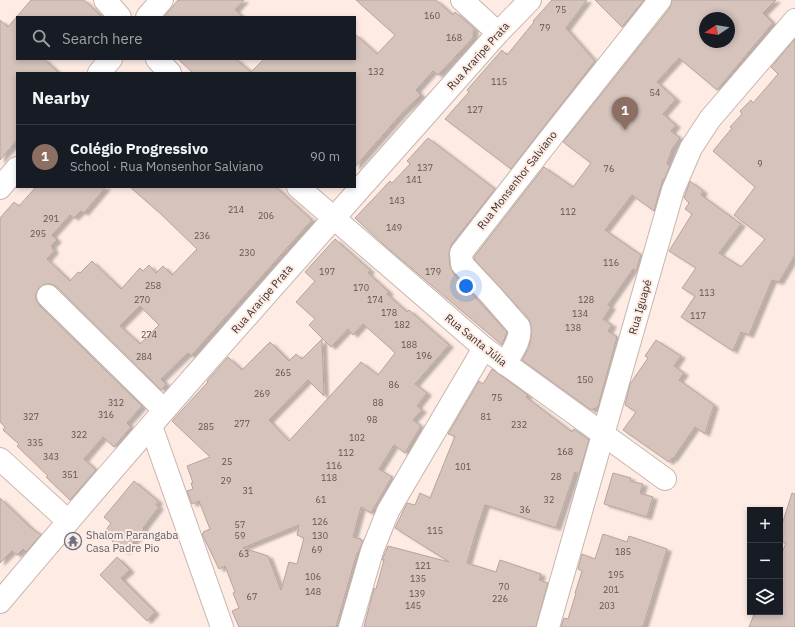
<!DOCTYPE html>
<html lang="en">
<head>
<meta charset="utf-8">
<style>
	:root { --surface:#171b24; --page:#242831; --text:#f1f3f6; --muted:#9ea1a6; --line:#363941; --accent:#db2777 }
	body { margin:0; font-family:"IBM Plex Sans",sans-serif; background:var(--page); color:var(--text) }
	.controls { position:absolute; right:12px; bottom:12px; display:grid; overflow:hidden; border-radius:0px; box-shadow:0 2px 6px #0003 }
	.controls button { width:36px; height:36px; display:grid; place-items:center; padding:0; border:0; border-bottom:1px solid var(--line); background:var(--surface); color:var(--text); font:20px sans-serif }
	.compass { position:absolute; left:699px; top:12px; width:36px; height:36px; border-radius:50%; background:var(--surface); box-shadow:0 2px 6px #0003; rotate:258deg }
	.you { position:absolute; left:466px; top:286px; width:14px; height:14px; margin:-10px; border:3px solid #fff; border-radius:50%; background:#1a73e8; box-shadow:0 0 0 6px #1a73e833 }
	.badge { display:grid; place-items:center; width:26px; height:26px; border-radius:50%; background:var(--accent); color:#fff; font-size:13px; font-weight:700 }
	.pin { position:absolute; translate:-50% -33px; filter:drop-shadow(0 1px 2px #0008) }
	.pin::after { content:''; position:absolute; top:21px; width:14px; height:12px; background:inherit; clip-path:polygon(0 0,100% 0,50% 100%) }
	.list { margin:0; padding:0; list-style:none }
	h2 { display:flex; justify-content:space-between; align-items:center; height:52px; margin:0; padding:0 16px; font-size:17px }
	h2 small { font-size:13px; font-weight:400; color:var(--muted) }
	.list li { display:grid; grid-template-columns:26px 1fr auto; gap:12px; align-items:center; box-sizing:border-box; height:64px; padding:0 16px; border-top:1px solid var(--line) }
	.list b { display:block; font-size:15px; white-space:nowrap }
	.list p { margin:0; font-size:13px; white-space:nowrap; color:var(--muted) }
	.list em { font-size:13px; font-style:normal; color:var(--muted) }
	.icon { flex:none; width:22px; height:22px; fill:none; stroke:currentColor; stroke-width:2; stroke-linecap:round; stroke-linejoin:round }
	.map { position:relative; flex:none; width:795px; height:627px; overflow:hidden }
	.search { position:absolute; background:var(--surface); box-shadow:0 2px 6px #0003; left:16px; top:16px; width:340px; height:44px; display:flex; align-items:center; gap:10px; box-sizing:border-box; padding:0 14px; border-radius:0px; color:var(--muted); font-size:15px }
	.panel { position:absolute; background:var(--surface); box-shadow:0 2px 6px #0003; left:16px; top:72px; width:340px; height:116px; border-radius:0px }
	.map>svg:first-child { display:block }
</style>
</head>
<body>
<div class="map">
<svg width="795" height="627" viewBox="0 0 795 627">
	<defs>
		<filter id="shadow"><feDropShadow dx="4.5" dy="2.5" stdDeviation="1" flood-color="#0004"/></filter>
	</defs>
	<rect width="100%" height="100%" fill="#feece4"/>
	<g fill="#d5c3bc" stroke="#b6a49d" fill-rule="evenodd" filter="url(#shadow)">
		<polygon points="31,0 84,0 102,17 17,17 17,59 44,59 59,73 17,73 17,140 0,160 0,20 8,27"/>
		<polygon points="178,0 244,0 235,10 243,17 164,17"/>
		<polygon points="356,0 436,0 453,15 455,12 474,28 473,38 438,75 433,71 416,90 421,95 403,112 355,167 355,73 193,73 178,59 236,59 251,72 264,59 355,59 355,34 377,54 395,35"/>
		<polygon points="552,0 587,0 566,28 595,61 511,169 445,119 469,92 467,90 502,50 507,55 534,22 533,21"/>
		<polygon points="595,0 644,0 622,27"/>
		<path d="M672,0H776L763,13L773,23L717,90L679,58L657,82L676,99L663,114L676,125L671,131L680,138L672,149L667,164L670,166L664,180L663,179L654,211L632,195L605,230L641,255L636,271L633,269L608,305L611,307L603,319L612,325L608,331L617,337L598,407L591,410L522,360L529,347L531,338V326L529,319L474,259V257L544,167L573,187L591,163L563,142L670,8ZM705,18H729V42H705Z"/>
		<polygon points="795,39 795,255 779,282 772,280 749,335 741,332 733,351 681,317 695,296 682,288 696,268 669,251 692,214 685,209 689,203 684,198 690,181 703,191 701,195 741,224 719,253 741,267 765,239 734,215 755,187 713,151 732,128 730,127 742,114 740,111 751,100 753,103 778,74 771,67"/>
		<polygon points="428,138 495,189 451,245 449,254 450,265 453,273 507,332 502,345 384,245 355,218 390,181 392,183 410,164 407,161"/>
		<path d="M36,187H106L84,213L81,211L74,218L70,215L52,235L57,240L51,246L53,247L52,248L54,251L47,259L70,281L78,272L80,273L92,261L121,289L140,268L143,271L149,265L156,273L163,266L172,275L197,249L162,215L130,187H276L312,220L191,356L188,353L161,379L166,384L161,390L57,287L51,284H45L39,288L36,293V299L39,305L142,406L127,423L131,427L114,447L103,437L84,459L96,470L70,500L46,477L48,476L17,446L19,444L3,430L5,427L0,422V218L14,202L19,206ZM140,306L159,325L140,344L120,326Z"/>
		<path d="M335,239L370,270L368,273L389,292L387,294L407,312L409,310L449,345L415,384L427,393L417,406L422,410L413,420L421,426L405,453L394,445L379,469L392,477L371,513L361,507L353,537L361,539V541H363L358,553H357L336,627H239L232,611L239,608L233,593L235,592L225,566L219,569L202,534L204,533L203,532L210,529L199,501L192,504L187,491L193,489L191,483H193L187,466L210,457L172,421L208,382L207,381L228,357L242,370L270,342L289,361L296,354L302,359L322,339L324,396L308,380L269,420L289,441L361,362L378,375L395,353L389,347L363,324L353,335L348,329L331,347L309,325L315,319L296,302L315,281L305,272ZM299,525L297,535L304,538L297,564L289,562L281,590L268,556L243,548Z"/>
		<polygon points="656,340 681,356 674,366 684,373 679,380 714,405 705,434 695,427 673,459 672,458 669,462 623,430 636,412 625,405 630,384 648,358 645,356"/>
		<polygon points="492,369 528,395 526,397 572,432 574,429 589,440 579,474 575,472 556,528 485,505 476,532 467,563 496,572 500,560 541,574 539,580 548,583 536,627 364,627 374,588 376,589 384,560 382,560 388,546 449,562 395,528 407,503 415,505 420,493 430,498 455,436 448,434 479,381 483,384"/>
		<polygon points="613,473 631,478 630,481 643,484 640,493 653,497 647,517 604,504"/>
		<polygon points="134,481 157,500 158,502 156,505 159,507 143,528 144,529 125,552 112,541 115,538 106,530 111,523 104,517"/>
		<polygon points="792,493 795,494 795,627 749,627 755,612 780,612 780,557 786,543 780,541 780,531"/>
		<polygon points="0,498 30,527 41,535 26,552 23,549 17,555 12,551 0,563"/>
		<polygon points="603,534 627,542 629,536 667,549 643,627 561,627 564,618 568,619 576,593 575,593 582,571 578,569 582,554 595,559"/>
		<polygon points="117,557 130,570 121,578 155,612 147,621 100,575"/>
	</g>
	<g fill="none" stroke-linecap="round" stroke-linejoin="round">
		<g stroke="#c7b6af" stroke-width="24">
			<g id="minor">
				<polyline points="105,0 120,17"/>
				<polyline points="462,0 498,33"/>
				<polyline points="147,17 162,0"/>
				<polyline points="157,59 170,73"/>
				<polyline points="99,73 111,59"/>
				<polyline points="298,187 484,348 665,479"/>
				<polyline points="0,188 17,168"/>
				<polyline points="48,296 164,410"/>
				<path d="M505,364C511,353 522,340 519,327L491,295L462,264L461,253L549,140L660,0"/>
				<polyline points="151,426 222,627"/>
				<polyline points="0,459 68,521"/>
				<path d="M0,602C162,409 331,222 498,33L530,0"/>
				<polyline points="350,627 372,551 388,511 484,348"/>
				<polyline points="548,627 673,190 691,148 710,119 795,20"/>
			</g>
		</g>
		<use href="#minor" stroke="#fff" stroke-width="22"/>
	</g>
	<defs>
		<g id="temple-ring" transform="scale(0.9)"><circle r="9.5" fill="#feece4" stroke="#6b7280" stroke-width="1.5"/><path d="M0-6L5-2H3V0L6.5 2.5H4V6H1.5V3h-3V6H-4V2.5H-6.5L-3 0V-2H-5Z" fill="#6b7280"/></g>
	</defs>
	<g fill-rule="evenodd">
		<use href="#temple-ring" x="73" y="541"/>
	</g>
	<g text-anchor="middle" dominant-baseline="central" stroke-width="4" stroke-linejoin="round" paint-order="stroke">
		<g font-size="9" fill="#605652">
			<text x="561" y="9">75</text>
			<text x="432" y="15">160</text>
			<text x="545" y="27">79</text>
			<text x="454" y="37">168</text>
			<text x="376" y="71">132</text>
			<text x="499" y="81">115</text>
			<text x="655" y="92">54</text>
			<text x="475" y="109">127</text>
			<text x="760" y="163">9</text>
			<text x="425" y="167">137</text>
			<text x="609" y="168">76</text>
			<text x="414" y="179">141</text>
			<text x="397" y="200">143</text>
			<text x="236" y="209">214</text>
			<text x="568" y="211">112</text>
			<text x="266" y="215">206</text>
			<text x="51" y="218">291</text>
			<text x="394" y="227">149</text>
			<text x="38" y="233">295</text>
			<text x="202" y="235">236</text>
			<text x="247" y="252">230</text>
			<text x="611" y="262">116</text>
			<text x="327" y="271">197</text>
			<text x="433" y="271">179</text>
			<text x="153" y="285">258</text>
			<text x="361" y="287">170</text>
			<text x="707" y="292">113</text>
			<text x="142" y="299">270</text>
			<text x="375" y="299">174</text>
			<text x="586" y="299">128</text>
			<text x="389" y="312">178</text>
			<text x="580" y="313">134</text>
			<text x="698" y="315">117</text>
			<text x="402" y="324">182</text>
			<text x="573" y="327">138</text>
			<text x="149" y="334">274</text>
			<text x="409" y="344">188</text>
			<text x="424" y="355">196</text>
			<text x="144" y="356">284</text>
			<text x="283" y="372">265</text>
			<text x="585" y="379">150</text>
			<text x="394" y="384">86</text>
			<text x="262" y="393">269</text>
			<text x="497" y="397">75</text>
			<text x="116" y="402">312</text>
			<text x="378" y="402">88</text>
			<text x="106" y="414">316</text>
			<text x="31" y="416">327</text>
			<text x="486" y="416">81</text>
			<text x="372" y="419">98</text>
			<text x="242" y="423">277</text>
			<text x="519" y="424">232</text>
			<text x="206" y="426">285</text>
			<text x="79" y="434">322</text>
			<text x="357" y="437">102</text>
			<text x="35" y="442">335</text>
			<text x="565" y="451">168</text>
			<text x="346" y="452">112</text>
			<text x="51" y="456">343</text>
			<text x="227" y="461">25</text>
			<text x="334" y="465">116</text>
			<text x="463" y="466">101</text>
			<text x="70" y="474">351</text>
			<text x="556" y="476">28</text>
			<text x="329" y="477">118</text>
			<text x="226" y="480">29</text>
			<text x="248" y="490">31</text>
			<text x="321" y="499">61</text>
			<text x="549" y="499">32</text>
			<text x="525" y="509">36</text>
			<text x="320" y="521">126</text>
			<text x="240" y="524">57</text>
			<text x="435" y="530">115</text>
			<text x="240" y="535">59</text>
			<text x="320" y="535">130</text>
			<text x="317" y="549">69</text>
			<text x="623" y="551">185</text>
			<text x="244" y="553">63</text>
			<text x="423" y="565">121</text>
			<text x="616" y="574">195</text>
			<text x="313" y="576">106</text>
			<text x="418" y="578">135</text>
			<text x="504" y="586">70</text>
			<text x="611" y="589">201</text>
			<text x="313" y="591">148</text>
			<text x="417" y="593">139</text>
			<text x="252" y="596">67</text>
			<text x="500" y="598">226</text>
			<text x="413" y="605">145</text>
			<text x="607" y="605">203</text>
		</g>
		<g font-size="11" fill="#39322f" stroke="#feece4">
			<text transform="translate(478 56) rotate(-48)">Rua Araripe Prata</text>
			<text transform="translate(517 180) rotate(-52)">Rua Monsenhor Salviano</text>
			<text transform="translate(262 299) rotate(-49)">Rua Araripe Prata</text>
			<text transform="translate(640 307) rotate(-74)">Rua Iguapé</text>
			<text transform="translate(476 340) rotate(39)">Rua Santa Júlia</text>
		</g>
		<g font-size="11" fill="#5b616d" stroke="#feece4" text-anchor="start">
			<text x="86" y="535">Shalom Parangaba<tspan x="86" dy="13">Casa Padre Pio</tspan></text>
		</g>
	</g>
</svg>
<div class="controls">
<button>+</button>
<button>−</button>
<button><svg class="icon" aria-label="layers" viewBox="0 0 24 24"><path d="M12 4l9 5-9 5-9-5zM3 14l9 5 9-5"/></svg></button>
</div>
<svg class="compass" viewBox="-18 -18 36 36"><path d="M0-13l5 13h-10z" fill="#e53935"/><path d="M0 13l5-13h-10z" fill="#9ea1a6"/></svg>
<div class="you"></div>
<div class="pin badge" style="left:625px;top:130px;background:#8d6e63">1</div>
<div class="search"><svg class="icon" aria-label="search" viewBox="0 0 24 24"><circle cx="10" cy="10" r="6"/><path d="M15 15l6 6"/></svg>Search here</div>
<section class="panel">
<h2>Nearby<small></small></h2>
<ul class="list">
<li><span class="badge" style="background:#8d6e63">1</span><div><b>Colégio Progressivo</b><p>School · Rua Monsenhor Salviano</p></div><em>90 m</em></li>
</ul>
</section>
</div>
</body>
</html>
